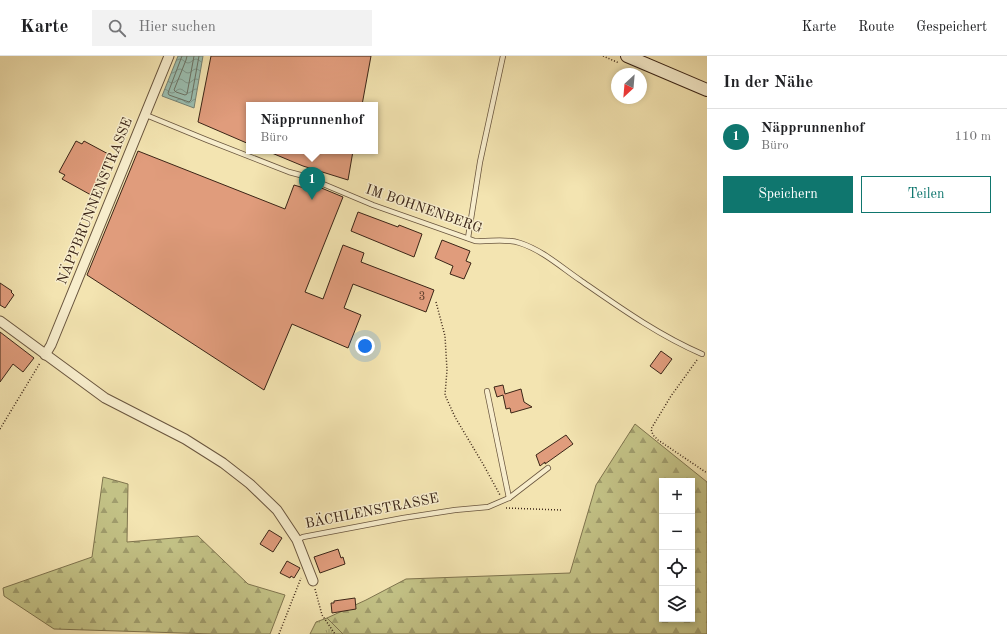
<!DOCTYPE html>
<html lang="de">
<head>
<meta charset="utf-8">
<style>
	:root { --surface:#fff; --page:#f2f2f2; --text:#202124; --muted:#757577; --line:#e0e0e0; --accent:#0f766e }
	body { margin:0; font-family:"Old Standard TT",serif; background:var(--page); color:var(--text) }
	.controls { position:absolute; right:12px; bottom:12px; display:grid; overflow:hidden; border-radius:0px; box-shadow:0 2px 6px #0003 }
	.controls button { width:36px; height:36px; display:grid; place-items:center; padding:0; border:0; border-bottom:1px solid var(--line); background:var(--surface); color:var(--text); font:20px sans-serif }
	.compass { position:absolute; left:611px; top:12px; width:36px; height:36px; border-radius:50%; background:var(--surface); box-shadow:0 2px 6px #0003; rotate:206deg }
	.you { position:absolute; left:365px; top:290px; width:14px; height:14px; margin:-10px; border:3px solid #fff; border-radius:50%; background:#1a73e8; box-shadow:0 0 0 6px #1a73e833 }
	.badge { display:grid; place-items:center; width:26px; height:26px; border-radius:50%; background:var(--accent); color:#fff; font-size:13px; font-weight:700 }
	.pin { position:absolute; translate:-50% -33px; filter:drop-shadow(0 1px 2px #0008) }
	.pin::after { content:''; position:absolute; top:21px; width:14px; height:12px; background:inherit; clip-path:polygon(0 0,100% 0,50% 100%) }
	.popup { position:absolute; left:246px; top:46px; width:132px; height:52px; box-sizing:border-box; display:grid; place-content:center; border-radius:0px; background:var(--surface); filter:drop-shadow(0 1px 3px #0005); font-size:13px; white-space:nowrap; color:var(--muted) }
	.popup b { font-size:15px; color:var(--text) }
	.popup::after { content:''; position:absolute; left:50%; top:100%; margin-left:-8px; border:8px solid transparent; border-top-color:var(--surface) }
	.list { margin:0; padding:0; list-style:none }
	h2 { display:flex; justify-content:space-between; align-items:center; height:52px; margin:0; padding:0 16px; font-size:17px }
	h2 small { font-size:13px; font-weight:400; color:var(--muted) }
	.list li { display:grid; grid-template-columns:26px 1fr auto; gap:12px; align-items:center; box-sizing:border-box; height:56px; padding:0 16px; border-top:1px solid var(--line) }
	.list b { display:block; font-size:15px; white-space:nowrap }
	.list p { margin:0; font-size:13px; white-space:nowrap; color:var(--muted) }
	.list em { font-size:13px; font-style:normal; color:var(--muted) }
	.actions { display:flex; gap:8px; padding:12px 16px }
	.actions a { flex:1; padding:9px 0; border:1px solid var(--accent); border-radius:0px; text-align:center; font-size:14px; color:var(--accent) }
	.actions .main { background:var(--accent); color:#fff }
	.icon { flex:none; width:22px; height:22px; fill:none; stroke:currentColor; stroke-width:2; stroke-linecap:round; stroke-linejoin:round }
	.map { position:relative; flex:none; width:707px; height:578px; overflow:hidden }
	header { display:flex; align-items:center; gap:24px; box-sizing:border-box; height:56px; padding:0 20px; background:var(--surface); border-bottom:1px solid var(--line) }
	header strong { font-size:19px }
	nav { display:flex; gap:22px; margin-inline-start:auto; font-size:14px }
	.search { width:280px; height:36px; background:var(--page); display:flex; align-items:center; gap:10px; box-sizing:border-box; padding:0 14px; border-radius:0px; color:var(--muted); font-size:15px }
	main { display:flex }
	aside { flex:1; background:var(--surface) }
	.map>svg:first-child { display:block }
</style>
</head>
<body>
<header>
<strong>Karte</strong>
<div class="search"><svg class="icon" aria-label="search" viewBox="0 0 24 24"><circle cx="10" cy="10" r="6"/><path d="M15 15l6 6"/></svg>Hier suchen</div>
<nav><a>Karte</a><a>Route</a><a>Gespeichert</a></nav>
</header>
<main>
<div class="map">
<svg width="707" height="578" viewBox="0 0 707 578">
	<defs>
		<pattern id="grass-tufts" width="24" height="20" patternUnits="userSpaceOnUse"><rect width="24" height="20" fill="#c3c286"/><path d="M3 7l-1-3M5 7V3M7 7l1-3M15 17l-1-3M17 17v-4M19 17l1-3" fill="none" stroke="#a09d6d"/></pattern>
		<pattern id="forest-firs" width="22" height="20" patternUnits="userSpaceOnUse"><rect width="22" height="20" fill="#c3c286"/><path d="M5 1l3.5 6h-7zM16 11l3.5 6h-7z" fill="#a09d6d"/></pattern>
		<pattern id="water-waves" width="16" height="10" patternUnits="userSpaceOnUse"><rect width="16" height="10" fill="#9bbeb0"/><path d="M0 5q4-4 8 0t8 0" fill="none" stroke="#809a8e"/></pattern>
	</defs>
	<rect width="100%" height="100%" fill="#f3e4b1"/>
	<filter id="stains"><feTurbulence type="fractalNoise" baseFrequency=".005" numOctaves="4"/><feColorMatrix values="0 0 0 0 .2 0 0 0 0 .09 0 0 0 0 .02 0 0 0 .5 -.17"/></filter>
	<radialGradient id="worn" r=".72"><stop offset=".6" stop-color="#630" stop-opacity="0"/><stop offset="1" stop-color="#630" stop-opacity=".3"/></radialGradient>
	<polygon fill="url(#grass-tufts)" stroke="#7f744e" points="327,562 343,578 310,578 316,566"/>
	<g fill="url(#forest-firs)" stroke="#7f744e" fill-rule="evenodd">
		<path d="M635,368L707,426V578H343L327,562L366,544L406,523L570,517L596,429ZM662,425H692V563H662Z"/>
		<polygon points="103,421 128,428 127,486 198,480 248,528 285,539 270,578 214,578 54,573 4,540 3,532 92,501"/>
	</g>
	<polygon fill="url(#water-waves)" stroke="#758173" points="178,0 203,0 194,52 162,40"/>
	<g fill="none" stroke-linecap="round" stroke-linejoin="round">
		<g stroke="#6b7264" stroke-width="1">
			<polyline points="182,0 168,37 169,39 189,46 191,44 199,0"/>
			<polyline points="187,0 186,4 174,34 176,36 185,39 187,38 194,0"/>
		</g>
	</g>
	<g fill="#e09c7c" stroke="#3b2517">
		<polygon points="211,0 371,0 362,49 249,49 249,88 198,66"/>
		<polygon points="76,85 82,88 84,85 112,100 91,139 62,123 65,119 59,116"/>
		<polygon points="138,95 285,153 294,129 304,132 307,126 343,141 305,236 323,243 343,189 364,197 361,206 434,234 426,256 353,228 344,252 361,259 348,292 292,268 264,334 87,219"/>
		<polygon points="267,95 353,95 348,124 303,110"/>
		<polygon points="358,156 398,171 399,169 422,178 414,201 351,175"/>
		<polygon points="442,184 470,195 466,205 471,207 464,223 450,218 453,210 435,202"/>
		<polygon points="0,227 12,235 11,236 14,239 5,252 0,249"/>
		<polygon points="0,276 34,302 23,316 13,308 0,326"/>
		<polygon points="661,295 672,303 661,318 650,310"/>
		<polygon points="503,329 505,338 521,333 524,346 532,351 511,357 510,352 506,353 503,339 497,341 494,331"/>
		<polygon points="566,379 573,388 545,408 545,406 540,410 536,399"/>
		<polygon points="269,474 282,482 273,496 260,488"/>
		<polygon points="338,493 341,502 343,501 345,508 320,517 314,501"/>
		<polygon points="287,505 300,512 294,522 291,520 290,522 280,517"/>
		<polygon points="355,542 356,553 332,557 331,547 334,547 334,545"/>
	</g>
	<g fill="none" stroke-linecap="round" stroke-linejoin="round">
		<g stroke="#69553e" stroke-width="6">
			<g id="lane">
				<path d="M146,59L207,84L289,116L304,120L373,149L475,185C490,186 505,182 520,187C542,194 561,211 580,224C619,251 658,279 702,298"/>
				<polyline points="468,182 480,106 503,0"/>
				<polyline points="487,335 509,442"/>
				<polyline points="297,484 303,481 403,462 455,454 488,451 509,442 548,412"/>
			</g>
		</g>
		<g stroke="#69553e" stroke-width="11">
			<g id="street">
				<polyline points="0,265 105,342 185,383 223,407 250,428 277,454 297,484 313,525"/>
				<polyline points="45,299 51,289 169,0"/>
			</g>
		</g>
		<g stroke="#3b2517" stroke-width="14">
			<polyline id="secondary" points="627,0 707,34"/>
		</g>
		<g stroke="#3b2517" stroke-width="1.5" stroke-dasharray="1 2" stroke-linecap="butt">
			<polyline points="603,0 619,7"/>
			<polyline points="436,246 445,280 447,314 445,339 455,361 483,408 500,439"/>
			<polyline points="697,304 671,340 651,373 653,379 658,384 707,417"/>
			<polyline points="0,373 40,307"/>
			<polyline points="506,452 561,454"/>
			<polyline points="315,533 322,559 335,578"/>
			<polyline points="279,578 301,522"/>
		</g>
		<use href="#lane" stroke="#f7edcc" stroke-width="4.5"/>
		<use href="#street" stroke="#f7edcc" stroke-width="9"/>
		<use href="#secondary" stroke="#f7edcc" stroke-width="12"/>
	</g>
	<g text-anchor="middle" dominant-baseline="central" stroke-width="3" stroke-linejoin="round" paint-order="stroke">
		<g font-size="12" fill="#644330">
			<text x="422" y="241">3</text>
		</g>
		<g font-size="14" fill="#3b2517" stroke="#f7edcc">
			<text transform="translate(95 145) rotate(-68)">NÄPPBRUNNENSTRASSE</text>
			<text transform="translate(424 153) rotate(19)">IM BOHNENBERG</text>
			<text transform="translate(372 455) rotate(-11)">BÄCHLENSTRASSE</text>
		</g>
	</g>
	<rect width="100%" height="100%" filter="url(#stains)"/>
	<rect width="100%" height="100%" fill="url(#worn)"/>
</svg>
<div class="controls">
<button>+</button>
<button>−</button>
<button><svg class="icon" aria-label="locate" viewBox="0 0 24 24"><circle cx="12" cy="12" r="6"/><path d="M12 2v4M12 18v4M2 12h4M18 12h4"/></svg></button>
<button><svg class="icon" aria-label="layers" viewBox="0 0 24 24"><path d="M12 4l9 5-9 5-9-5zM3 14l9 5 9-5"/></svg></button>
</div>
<svg class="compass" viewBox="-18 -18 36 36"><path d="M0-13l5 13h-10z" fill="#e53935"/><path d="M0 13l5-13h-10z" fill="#757577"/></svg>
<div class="you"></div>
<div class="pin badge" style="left:312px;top:144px">1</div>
<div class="popup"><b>Näpprunnenhof</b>Büro</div>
</div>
<aside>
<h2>In der Nähe<small></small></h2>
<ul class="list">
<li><span class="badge">1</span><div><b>Näpprunnenhof</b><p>Büro</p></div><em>110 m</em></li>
</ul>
<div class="actions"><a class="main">Speichern</a><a>Teilen</a></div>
</aside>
</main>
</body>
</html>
